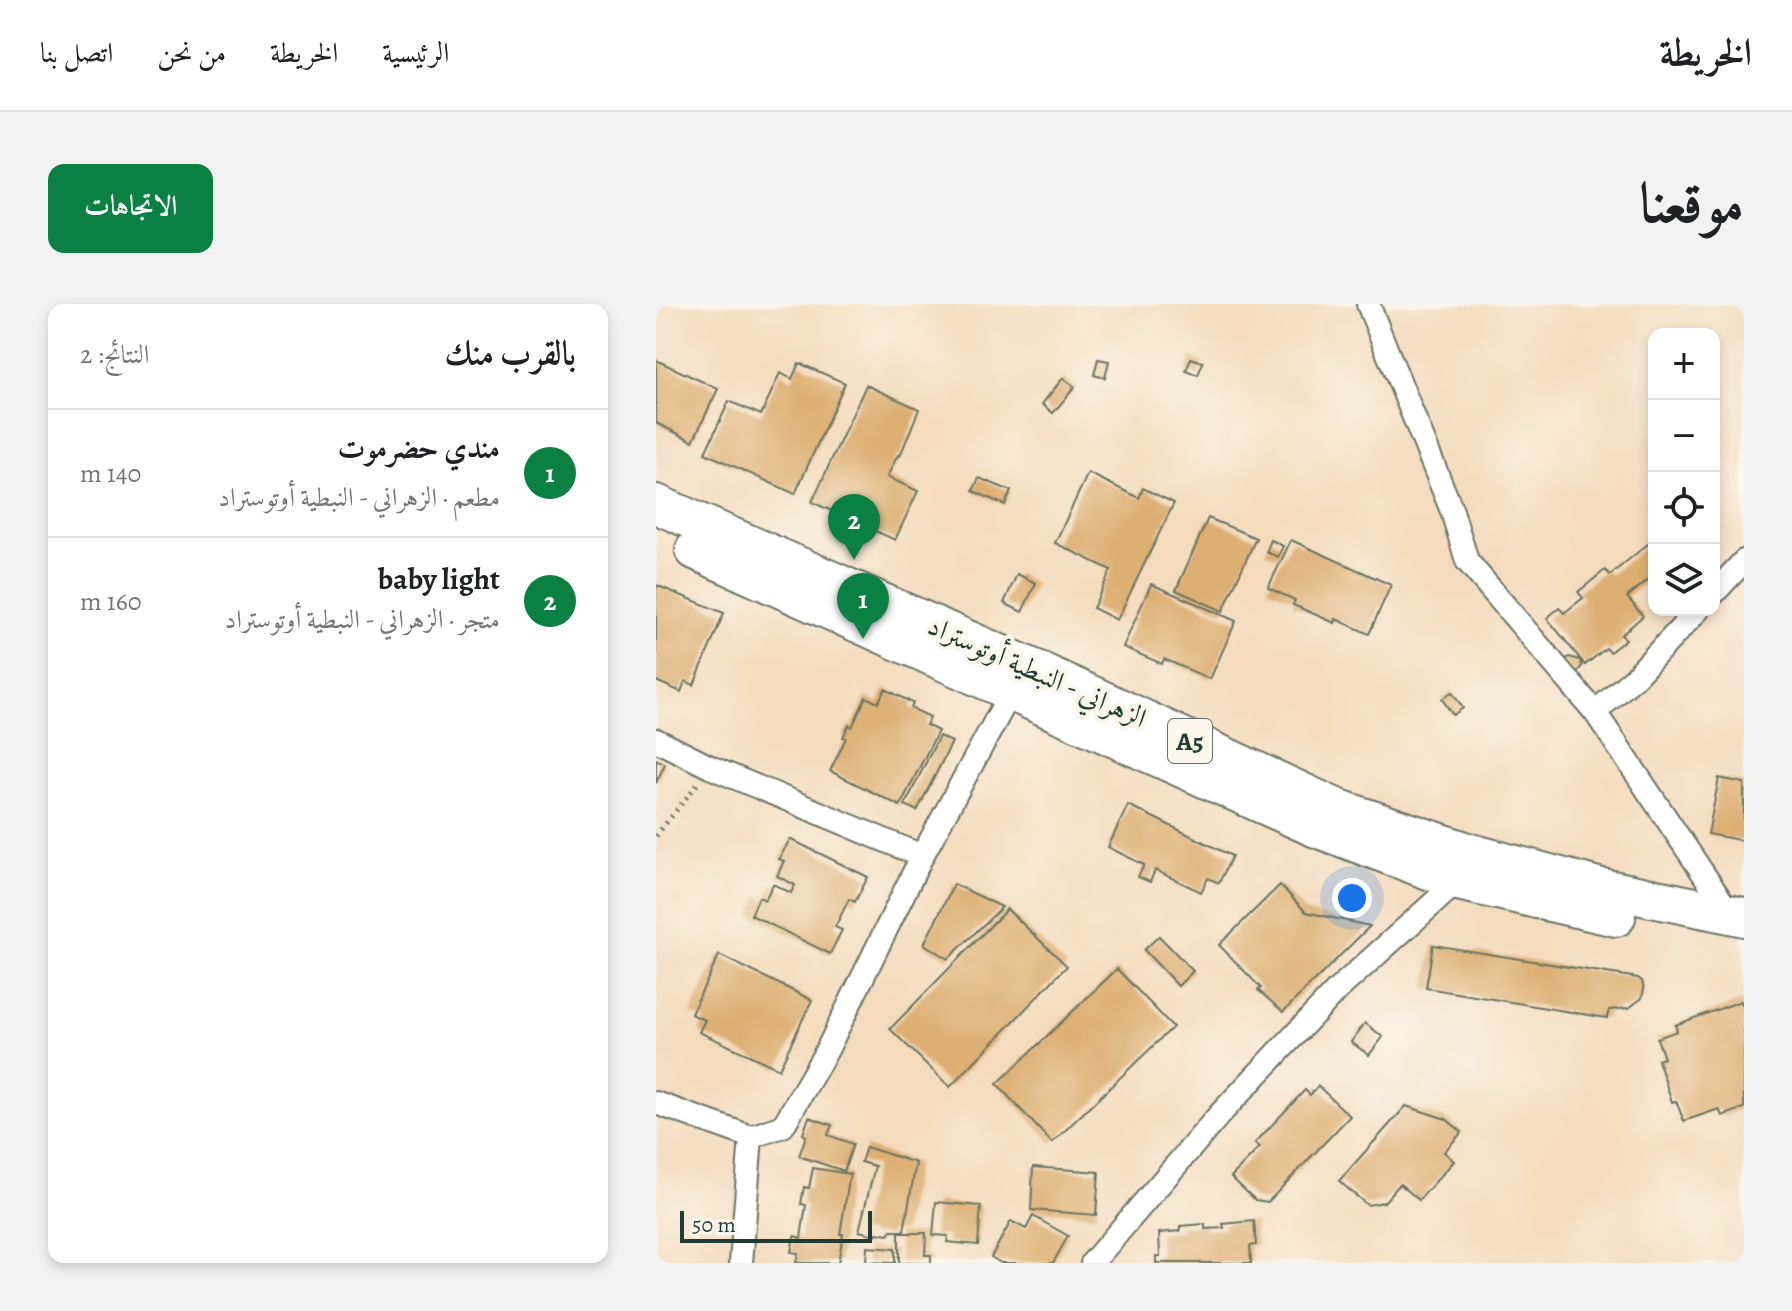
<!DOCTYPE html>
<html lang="ar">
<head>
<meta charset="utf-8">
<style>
	:root { --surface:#fff; --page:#f2f2f2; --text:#202124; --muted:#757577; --line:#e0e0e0; --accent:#0b8043 }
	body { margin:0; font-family:Alegreya,Amiri,serif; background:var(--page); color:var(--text); direction:rtl }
	.controls { position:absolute; right:24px; top:24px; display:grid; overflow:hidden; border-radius:16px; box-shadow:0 4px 12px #0003 }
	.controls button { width:72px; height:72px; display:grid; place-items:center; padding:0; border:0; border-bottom:2px solid var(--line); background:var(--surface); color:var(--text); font:40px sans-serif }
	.scale { position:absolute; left:24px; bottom:20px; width:192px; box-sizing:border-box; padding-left:8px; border:4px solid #1f3d34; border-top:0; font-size:22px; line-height:28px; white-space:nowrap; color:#1f3d34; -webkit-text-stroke:6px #fbf7ec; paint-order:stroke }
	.you { position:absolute; left:696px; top:594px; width:28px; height:28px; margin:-20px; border:6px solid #fff; border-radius:50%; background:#1a73e8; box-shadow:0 0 0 12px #1a73e833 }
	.badge { display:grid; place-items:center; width:52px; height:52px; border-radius:50%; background:var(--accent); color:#fff; font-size:26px; font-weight:700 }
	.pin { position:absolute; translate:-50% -66px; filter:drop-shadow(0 2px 4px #0008) }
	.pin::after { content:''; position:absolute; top:42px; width:28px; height:24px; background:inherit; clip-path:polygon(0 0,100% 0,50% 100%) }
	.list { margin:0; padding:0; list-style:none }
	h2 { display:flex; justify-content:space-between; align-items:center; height:104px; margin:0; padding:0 32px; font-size:34px }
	h2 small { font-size:26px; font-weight:400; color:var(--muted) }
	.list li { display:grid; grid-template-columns:52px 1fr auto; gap:24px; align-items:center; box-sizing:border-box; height:128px; padding:0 32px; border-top:2px solid var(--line) }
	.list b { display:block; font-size:30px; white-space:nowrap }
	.list p { margin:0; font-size:26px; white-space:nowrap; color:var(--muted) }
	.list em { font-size:26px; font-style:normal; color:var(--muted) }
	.icon { flex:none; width:44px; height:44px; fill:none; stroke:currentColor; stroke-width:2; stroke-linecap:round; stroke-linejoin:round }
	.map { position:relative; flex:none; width:1088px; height:959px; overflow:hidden; direction:ltr; border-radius:16px }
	header { display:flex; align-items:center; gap:48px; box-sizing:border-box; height:112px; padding:0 40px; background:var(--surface); border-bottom:2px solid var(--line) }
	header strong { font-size:38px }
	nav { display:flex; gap:44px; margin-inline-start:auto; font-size:28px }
	.intro { display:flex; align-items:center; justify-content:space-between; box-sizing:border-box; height:192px; padding:0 48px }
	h1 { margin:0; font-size:56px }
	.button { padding:20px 36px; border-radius:16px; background:var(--accent); color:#fff; font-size:28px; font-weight:700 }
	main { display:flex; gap:48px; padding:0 48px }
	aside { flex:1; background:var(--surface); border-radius:16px; box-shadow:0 4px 12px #0003 }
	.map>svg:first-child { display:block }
</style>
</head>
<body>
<header>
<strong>الخريطة</strong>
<nav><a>الرئيسية</a><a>الخريطة</a><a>من نحن</a><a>اتصل بنا</a></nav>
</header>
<div class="intro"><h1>موقعنا</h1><a class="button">الاتجاهات</a></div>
<main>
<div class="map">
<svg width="1088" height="959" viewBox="0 0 1088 959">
	<rect width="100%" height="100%" fill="#fbf7ec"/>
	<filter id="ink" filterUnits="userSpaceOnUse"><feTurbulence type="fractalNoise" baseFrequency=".0125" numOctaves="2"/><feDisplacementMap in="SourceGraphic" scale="16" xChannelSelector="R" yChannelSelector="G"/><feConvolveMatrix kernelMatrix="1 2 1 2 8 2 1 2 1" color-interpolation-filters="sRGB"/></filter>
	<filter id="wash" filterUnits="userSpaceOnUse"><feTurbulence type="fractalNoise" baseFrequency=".006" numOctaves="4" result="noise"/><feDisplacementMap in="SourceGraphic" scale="32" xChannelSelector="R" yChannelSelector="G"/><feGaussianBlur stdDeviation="1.8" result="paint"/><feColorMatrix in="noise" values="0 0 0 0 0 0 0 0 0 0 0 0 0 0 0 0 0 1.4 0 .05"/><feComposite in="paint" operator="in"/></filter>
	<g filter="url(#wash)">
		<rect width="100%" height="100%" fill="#f4dbbe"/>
		<g id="blocks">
			<g fill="#ddaf72">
				<polygon points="535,54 547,58 542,71 530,67"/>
				<polygon points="442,55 453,57 449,74 438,71"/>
				<polygon points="0,56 62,85 37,137 0,119"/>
				<polygon points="143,59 189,79 139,190 49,149 73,97 105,111 124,69 136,75"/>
				<polygon points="407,74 419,83 397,109 386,100"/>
				<polygon points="210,81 263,105 244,152 242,151 231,173 262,187 239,236 156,198"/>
				<polygon points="432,169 483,194 487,184 518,199 461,316 437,304 455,266 399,239"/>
				<polygon points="323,174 355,187 349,201 317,187"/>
				<polygon points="552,214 600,234 567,307 520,286"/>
				<polygon points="615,236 627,242 622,253 610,248"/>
				<polygon points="635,236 735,281 713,330 680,315 679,319 637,301 639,296 612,284"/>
				<polygon points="992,240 998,247 998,271 971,293 987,312 965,331 970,335 954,348 950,344 929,361 891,314 903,304 908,309 927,294 922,288 949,266 954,271"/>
				<polygon points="361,270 380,279 366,308 348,299"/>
				<polygon points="495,280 580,317 554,375 508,355 506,360 467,343"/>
				<polygon points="0,281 68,309 38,381 29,377 25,388 0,377"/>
				<polygon points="913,353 924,356 926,362 919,371 908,357"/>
				<polygon points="229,385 257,399 255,404 274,413 270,421 282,427 244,502 174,467 190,434 187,433 193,421 196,423 210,393 222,399"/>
				<polygon points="796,388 807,404 797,411 786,395"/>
				<polygon points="283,432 296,438 261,507 249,501"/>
				<polygon points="0,455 9,460 0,479"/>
				<polygon points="1063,474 1088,479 1088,537 1052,530"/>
				<polygon points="472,501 576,552 563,579 552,574 545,588 499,566 494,578 482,573 488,561 452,543"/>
				<polygon points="134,535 212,573 199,598 193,595 179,623 186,626 174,650 95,611 103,593 109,596 117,580 135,589 139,581 121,572 128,557 123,555"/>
				<polygon points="298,580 346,603 292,655 268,640"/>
				<polygon points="624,581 650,608 714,622 627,708 602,686 605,684 563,641"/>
				<polygon points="351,605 411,662 294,783 234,725"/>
				<polygon points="503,632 537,667 522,682 488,646"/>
				<polygon points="777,641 982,674 986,677 988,685 986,694 973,704 953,706 951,714 770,684"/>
				<polygon points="63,651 156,696 123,765 43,728 49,716 35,710"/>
				<polygon points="461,665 517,723 396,839 341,780"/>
				<polygon points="1085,697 1088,705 1088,804 1066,812 1063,805 1028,817 1020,797 1016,798 1002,756 1008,754 1001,734 1021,727 1019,721"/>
				<polygon points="709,719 727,733 713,751 695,738"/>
				<polygon points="662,782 694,812 612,898 599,896 575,873 604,843 599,839 649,786 654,791"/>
				<polygon points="750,802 790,815 806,828 788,848 798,857 763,896 744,880 728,898 711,901 683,877"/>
				<polygon points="153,813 176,821 172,831 197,840 188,867 143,852 150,832 147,830"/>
				<polygon points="210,843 260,859 248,927 235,927 233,931 220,929 220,931 203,927 219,862 205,858"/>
				<polygon points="377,863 443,868 440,911 375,906"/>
				<polygon points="157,864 194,870 184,930 187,930 182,959 140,959 142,949 135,948 138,932 145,934 150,901 145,900 148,883 153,884"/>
				<polygon points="280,898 325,902 322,941 291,938 292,932 277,931"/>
				<polygon points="377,912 412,932 397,959 345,959 335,953 355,917 370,925"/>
				<polygon points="598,917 600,941 594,942 595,959 500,959 500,952 504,952 503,929 524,927 524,922 549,920 549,925 568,924 567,920"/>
				<polygon points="243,929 270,929 269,951 275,951 275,959 243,959"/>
				<polygon points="211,943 239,945 239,959 210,958"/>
			</g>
		</g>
	</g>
	<g filter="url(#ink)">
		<use href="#blocks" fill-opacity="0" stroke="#6a7464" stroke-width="2"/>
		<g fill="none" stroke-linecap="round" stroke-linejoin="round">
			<g stroke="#6a7464" stroke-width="26">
				<g id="street">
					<polyline points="712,0 796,207 811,257 939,408 1075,611"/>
					<polyline points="1058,289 1088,257"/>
					<polyline points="939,408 978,374 1042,306"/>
					<polyline points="0,436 54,463 266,552"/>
					<polyline points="0,799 95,833"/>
					<polyline points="85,959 95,833 127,822 171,746 266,552 355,388"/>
					<polyline points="436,959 564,810 680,687 802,577"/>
				</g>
			</g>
			<g stroke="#6a7464" stroke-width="42">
				<g id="highway">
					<polyline points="0,200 385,368 680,504 815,549 942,583 1088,613"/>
					<polyline points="39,246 658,523 802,577 960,613"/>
				</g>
			</g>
			<polyline stroke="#6a7464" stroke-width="5" stroke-dasharray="2 6" stroke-linecap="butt" points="0,532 42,479"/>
			<use href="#street" stroke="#fff" stroke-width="22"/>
			<use href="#highway" stroke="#fff" stroke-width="38"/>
		</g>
	</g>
	<g text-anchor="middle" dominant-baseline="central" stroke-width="8" stroke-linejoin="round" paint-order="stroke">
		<rect fill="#fbf7ec" stroke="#61756b" stroke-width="2" x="512" y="415" width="44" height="44" rx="6"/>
		<g font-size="26" font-weight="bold" fill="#1f3d34">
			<text x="534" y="437">A5</text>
		</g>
		<g font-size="28" fill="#1f3d34" stroke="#fbf7ec">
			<text transform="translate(381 368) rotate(24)">الزهراني - النبطية أوتوستراد</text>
		</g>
	</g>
</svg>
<div class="controls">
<button>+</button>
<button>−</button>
<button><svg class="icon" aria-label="locate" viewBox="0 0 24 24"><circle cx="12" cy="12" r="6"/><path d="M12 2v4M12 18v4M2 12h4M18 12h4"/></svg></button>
<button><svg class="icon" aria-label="layers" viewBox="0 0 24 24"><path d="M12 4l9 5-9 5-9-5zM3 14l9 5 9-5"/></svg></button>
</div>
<div class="scale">50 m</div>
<div class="you"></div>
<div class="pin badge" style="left:207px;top:335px">1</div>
<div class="pin badge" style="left:198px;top:256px">2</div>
</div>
<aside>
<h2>بالقرب منك<small>النتائج: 2</small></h2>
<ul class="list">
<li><span class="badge">1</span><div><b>مندي حضرموت</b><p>مطعم · الزهراني - النبطية أوتوستراد</p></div><em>140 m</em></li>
<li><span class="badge">2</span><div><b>baby light</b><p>متجر · الزهراني - النبطية أوتوستراد</p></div><em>160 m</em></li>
</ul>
</aside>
</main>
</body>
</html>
